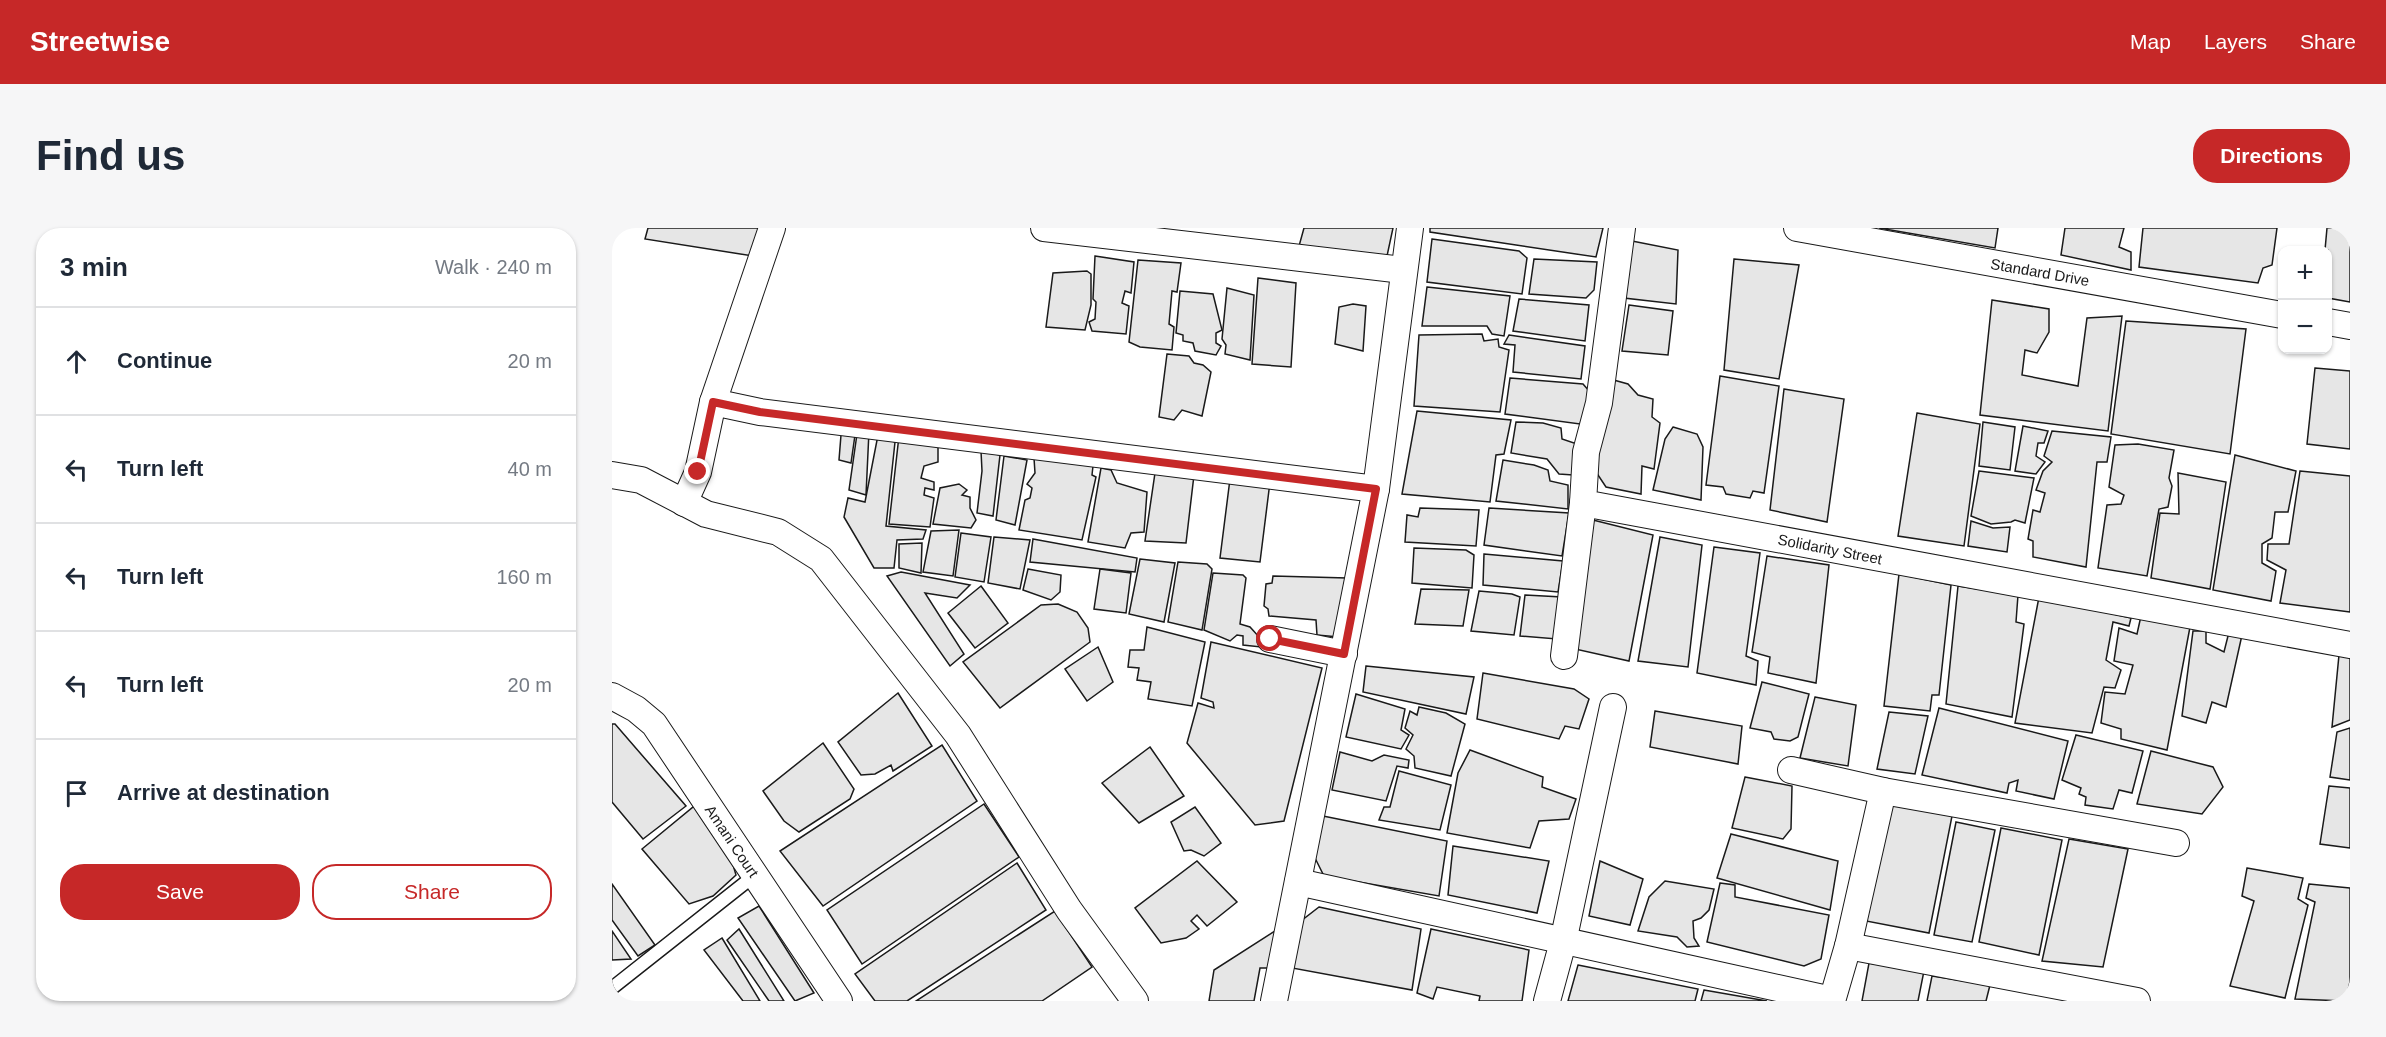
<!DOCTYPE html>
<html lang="en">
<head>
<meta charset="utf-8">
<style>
	:root { --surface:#fff; --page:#f6f6f7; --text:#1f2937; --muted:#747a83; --line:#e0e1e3; --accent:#c62828 }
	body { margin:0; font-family:Arial,sans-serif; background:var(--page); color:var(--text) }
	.controls { position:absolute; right:18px; top:18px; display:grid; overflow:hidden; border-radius:12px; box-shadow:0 2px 4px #0004 }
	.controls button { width:54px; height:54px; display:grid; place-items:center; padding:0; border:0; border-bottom:2px solid var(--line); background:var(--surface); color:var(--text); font:30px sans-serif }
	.stop { position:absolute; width:18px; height:18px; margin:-14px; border:4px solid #c62828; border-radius:50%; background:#fff }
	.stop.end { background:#c62828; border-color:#fff; box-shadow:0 2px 6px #0008 }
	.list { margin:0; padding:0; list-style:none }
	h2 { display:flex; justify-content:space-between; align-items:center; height:78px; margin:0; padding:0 24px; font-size:26px }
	h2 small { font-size:20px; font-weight:400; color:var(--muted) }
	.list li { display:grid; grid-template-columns:39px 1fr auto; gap:18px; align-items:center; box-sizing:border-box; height:108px; padding:0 24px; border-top:2px solid var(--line) }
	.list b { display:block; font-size:22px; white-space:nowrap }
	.list em { font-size:20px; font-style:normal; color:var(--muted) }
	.actions { display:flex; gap:12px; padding:18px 24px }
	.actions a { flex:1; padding:14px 0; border:2px solid var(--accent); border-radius:24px; text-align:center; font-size:21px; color:var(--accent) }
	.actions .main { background:var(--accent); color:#fff }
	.icon { flex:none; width:33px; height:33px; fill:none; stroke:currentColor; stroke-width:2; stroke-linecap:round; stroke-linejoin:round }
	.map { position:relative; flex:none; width:1738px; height:773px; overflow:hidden; border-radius:24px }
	header { display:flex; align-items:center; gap:36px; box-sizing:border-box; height:84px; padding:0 30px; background:var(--accent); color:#fff }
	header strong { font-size:28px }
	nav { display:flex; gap:33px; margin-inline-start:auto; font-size:21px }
	.intro { display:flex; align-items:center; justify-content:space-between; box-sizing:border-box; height:144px; padding:0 36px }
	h1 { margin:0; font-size:42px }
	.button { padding:15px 27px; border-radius:24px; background:var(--accent); color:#fff; font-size:21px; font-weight:700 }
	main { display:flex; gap:36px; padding:0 36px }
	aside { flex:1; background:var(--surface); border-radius:24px; box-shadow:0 2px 4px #0004 }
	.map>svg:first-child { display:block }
</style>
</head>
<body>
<header>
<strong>Streetwise</strong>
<nav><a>Map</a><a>Layers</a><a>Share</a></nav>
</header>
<div class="intro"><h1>Find us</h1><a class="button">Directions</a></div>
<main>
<aside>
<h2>3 min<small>Walk · 240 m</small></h2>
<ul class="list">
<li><svg class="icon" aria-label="ahead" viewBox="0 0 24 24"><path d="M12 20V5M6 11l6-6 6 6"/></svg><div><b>Continue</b></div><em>20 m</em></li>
<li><svg class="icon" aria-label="left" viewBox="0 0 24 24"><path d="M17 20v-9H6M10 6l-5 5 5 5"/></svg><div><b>Turn left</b></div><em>40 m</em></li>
<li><svg class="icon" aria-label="left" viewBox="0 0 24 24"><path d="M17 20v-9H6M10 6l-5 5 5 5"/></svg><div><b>Turn left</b></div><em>160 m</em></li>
<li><svg class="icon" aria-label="left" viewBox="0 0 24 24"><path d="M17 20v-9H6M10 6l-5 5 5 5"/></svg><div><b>Turn left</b></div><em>20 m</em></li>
<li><svg class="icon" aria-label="arrive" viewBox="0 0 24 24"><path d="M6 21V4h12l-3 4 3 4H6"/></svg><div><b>Arrive at destination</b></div></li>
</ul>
<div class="actions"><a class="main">Save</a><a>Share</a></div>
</aside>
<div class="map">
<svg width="1738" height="773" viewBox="0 0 1738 773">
	<rect width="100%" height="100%" fill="#fff"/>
	<g fill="#e6e6e6" stroke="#1a1a1a" stroke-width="1.5">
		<polygon points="36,0 148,0 141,28 33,11"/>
		<polygon points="692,0 781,0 775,28 687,18"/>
		<polygon points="818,0 991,0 984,29 818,4"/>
		<polygon points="1267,0 1386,0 1383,20"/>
		<polygon points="1453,0 1512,0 1507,19 1519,24 1519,42 1449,27"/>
		<polygon points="1531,0 1665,0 1660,37 1651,40 1646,55 1527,39"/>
		<polygon points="1715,0 1738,0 1738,74 1716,70 1716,22 1713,22"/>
		<polygon points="820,11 907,23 915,30 910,66 815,54"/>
		<polygon points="1020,13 1066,22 1064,76 1012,70"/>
		<polygon points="483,28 522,34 519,65 513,63 510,75 517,78 514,106 480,103 477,94 483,91 484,74 481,71"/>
		<polygon points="922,31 985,34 982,62 974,70 917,66"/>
		<polygon points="1122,31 1187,37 1167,151 1112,142"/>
		<polygon points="526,32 569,35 565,64 560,63 557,96 562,99 560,122 528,119 517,114"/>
		<polygon points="475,43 479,46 479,77 473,102 434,99 441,45"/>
		<polygon points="646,50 684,55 679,139 640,136"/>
		<polygon points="815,59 898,68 892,108 880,106 875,98 810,98"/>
		<polygon points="615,60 642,67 638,132 613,126 614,117 610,111"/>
		<polygon points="568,63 601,66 610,102 604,105 604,115 609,118 604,127 583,123 581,115 571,113 571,107 564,105"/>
		<polygon points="907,71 977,77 973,113 901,103"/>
		<polygon points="1380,72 1437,81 1437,104 1425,125 1413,122 1410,147 1466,158 1475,90 1510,88 1496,203 1368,187"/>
		<polygon points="741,76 754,78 751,123 723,116 727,79"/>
		<polygon points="1017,77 1061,83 1056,127 1010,123"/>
		<polygon points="1514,93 1634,101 1618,226 1499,206"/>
		<polygon points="870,106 872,113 886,111 887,119 897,122 888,184 802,178 807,107"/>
		<polygon points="897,107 973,118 969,151 901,144 903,117 892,116"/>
		<polygon points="555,126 577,128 582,135 591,137 599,144 590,188 570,182 562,192 547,189"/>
		<polygon points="1703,140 1738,143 1738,221 1695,216"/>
		<polygon points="1108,148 1167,158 1152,265 1141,263 1138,270 1114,266 1111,259 1094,257"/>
		<polygon points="898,150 971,156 978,164 974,182 968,196 893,186"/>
		<polygon points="998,151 1016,156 1026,167 1041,171 1040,189 1048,195 1042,241 1030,238 1029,266 994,259 984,244"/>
		<polygon points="1172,161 1232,171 1215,294 1158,282"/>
		<polygon points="805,183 899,192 892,226 884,227 878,274 790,266"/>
		<polygon points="1305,185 1368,196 1352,318 1286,308"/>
		<polygon points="904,194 931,195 949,200 950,211 965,216 961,247 947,246 935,231 899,225"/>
		<polygon points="1371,194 1403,199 1398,242 1367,238"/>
		<polygon points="1411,198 1436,203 1432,215 1426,215 1424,228 1433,234 1424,246 1403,243"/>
		<polygon points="1061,199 1085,206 1091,219 1089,272 1041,262 1053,211"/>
		<polygon points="257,203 254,267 237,262 245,206"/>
		<polygon points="1440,203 1499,209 1495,234 1485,234 1474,339 1421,329 1421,313 1416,311 1421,282 1428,284 1433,265 1424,262 1431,243 1440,234 1432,228"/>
		<polygon points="229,207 243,207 239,235 227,232"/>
		<polygon points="266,207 283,214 274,298 314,302 311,311 285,312 282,340 262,340 232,289 236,270 253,274"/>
		<polygon points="287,208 326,212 326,234 312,238 309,250 322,254 322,262 313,260 312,267 322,270 318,299 277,296"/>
		<polygon points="1526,216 1562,222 1557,250 1560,258 1556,279 1547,281 1535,348 1486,340 1495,277 1509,276 1512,267 1497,259 1503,217"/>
		<polygon points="369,223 388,227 381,288 365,285 370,243"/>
		<polygon points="1623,227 1684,243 1676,284 1663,284 1660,310 1650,316 1650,335 1664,343 1659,373 1601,362"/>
		<polygon points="392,228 415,232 403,297 384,292"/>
		<polygon points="422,230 481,238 480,247 484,249 470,312 407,302 413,272 418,270 420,260 415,256 423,245"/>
		<polygon points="891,232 922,237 936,242 938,253 956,257 956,281 884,273"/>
		<polygon points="489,240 499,242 505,255 535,264 532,304 519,305 513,320 476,314"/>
		<polygon points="1367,243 1422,250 1413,295 1403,292 1399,294 1379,296 1359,288"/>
		<polygon points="1688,243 1738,248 1738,384 1668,375 1674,342 1655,332 1656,316 1677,316"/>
		<polygon points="543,245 582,247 574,315 533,313"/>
		<polygon points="1566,245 1614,254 1598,361 1539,350 1548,285 1567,286"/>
		<polygon points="618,251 658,254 648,334 608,330"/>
		<polygon points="347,256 355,262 350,267 358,269 358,280 364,292 359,300 321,296 328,260"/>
		<polygon points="808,280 867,282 864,318 793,314 795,287 806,289"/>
		<polygon points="877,280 957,285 950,328 872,317"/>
		<polygon points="981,292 1041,307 1017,433 963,421"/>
		<polygon points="1359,293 1381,300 1398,299 1395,324 1356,318"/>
		<polygon points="347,302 341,348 311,344 319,303"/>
		<polygon points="349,305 379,309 372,354 343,349"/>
		<polygon points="382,309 418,312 408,361 376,355"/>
		<polygon points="1048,309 1090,317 1076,439 1026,433"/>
		<polygon points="421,311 525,330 523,344 418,334"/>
		<polygon points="310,315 309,345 287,340 287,316"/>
		<polygon points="1102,319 1148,325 1134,428 1146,433 1144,457 1085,445"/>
		<polygon points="802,320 854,322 862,327 860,360 800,355"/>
		<polygon points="872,326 951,333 946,364 871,357"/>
		<polygon points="1155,328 1217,337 1204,455 1156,445 1158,429 1140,424"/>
		<polygon points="528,331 563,335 552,394 517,386"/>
		<polygon points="566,334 595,336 600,341 590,402 556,394"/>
		<polygon points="416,341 449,347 448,364 439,372 411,362"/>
		<polygon points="488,341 519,345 514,385 482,381"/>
		<polygon points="289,344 358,357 345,370 313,365 352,426 338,438 275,348"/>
		<polygon points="601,345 631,347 634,350 628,396 638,399 648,410 649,419 631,417 631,408 625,407 618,413 592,402"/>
		<polygon points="1287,346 1339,357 1327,467 1320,467 1318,483 1272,478"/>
		<polygon points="661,348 735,350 727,409 705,407 704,392 657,388 656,381 652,378 654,356 660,355"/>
		<polygon points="369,358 396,395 363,420 336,385"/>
		<polygon points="1346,358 1406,367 1404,394 1412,396 1400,489 1334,476"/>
		<polygon points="809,361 857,362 851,398 803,396"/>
		<polygon points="867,363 900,366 908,369 902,407 859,403"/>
		<polygon points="913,367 950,369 945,411 908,408"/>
		<polygon points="1427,369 1519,390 1517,398 1501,394 1494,432 1509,442 1503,460 1492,459 1480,505 1403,495"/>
		<polygon points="446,376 465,384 476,400 478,414 388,480 351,434 429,377"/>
		<polygon points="1529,388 1578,399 1555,522 1509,511 1509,501 1489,495 1493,464 1513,466 1521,437 1502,433 1507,400 1525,406"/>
		<polygon points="535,399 593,414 580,478 536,471 539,454 525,452 527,440 516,439 518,422 532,422"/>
		<polygon points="1581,403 1594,403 1594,415 1612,424 1617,404 1630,407 1614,479 1600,474 1594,495 1570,488"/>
		<polygon points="599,414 710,440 672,593 643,597 575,515 586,475 602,480 601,474 589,470"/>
		<polygon points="486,419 501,454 475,473 453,441"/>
		<polygon points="1727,427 1738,429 1738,492 1720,499"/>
		<polygon points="754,438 862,449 854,486 751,464"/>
		<polygon points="871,445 962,461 977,471 967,501 953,498 947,511 865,491"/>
		<polygon points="1150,454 1197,466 1186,509 1178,513 1162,511 1159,504 1138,500"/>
		<polygon points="286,465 320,518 281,543 279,537 263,546 249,547 226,514"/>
		<polygon points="744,466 793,481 789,502 797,507 789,521 734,509"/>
		<polygon points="1203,469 1244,477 1236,538 1188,530"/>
		<polygon points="807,479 834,485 853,496 839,548 803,540 802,528 794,521 801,507 793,500 798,483 805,487"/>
		<polygon points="1327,480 1456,513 1442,571 1404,563 1406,552 1397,555 1395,565 1310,547"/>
		<polygon points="1043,483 1130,498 1126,536 1038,519"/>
		<polygon points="1277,484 1316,488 1303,546 1265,541"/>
		<polygon points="0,496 3,496 74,578 31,611 0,574"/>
		<polygon points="1738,500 1738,552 1718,549 1725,504"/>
		<polygon points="1464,507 1531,523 1520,565 1507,562 1501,581 1473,577 1474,569 1467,566 1469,560 1450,552"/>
		<polygon points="211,515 242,561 238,571 187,604 172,593 151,563"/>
		<polygon points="330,517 365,573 211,678 168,623"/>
		<polygon points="538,519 572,568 527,595 490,555"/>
		<polygon points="858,522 931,549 930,559 964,571 957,591 927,593 918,620 835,605 846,545"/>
		<polygon points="1539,523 1601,539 1611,559 1590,586 1525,576"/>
		<polygon points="728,524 760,533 772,527 797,532 796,540 785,538 774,573 720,562"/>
		<polygon points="787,543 839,557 828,602 767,592 772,579 778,579"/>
		<polygon points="1133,549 1180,558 1179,601 1171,611 1120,600"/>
		<polygon points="1717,558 1738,560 1738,620 1708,616"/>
		<polygon points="86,575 119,630 124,647 101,668 77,676 30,621"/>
		<polygon points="372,576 407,629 250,736 215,682"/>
		<polygon points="1277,577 1341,583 1317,705 1254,693"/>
		<polygon points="583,579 609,615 592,628 579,622 572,623 559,594"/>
		<polygon points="711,588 835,613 827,668 712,648 703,630"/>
		<polygon points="1344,594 1383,602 1360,714 1322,707"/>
		<polygon points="1389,600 1450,612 1427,727 1367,714"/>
		<polygon points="1119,606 1226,633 1218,682 1105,650"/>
		<polygon points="1457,611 1516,621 1491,739 1430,733"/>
		<polygon points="841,618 937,633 925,685 836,667"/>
		<polygon points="585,633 625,674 595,698 585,687 579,693 587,701 574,710 549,715 523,680"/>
		<polygon points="988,633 1031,651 1018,697 977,688"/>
		<polygon points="405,635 434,682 295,773 263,773 243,746"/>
		<polygon points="1635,640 1691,650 1686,671 1696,677 1673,770 1618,758 1642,673 1630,668"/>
		<polygon points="1053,653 1102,661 1097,682 1089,690 1081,693 1082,710 1087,718 1075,719 1065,709 1026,703 1037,669"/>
		<polygon points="1108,655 1123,657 1123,669 1217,687 1209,731 1192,738 1095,714"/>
		<polygon points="0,656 43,717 26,728 0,692"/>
		<polygon points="1697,656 1738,660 1738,754 1733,773 1683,771 1703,674 1694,670"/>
		<polygon points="147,678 202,765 183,773 126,690"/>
		<polygon points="707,679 809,701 800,762 680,740 689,693"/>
		<polygon points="443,683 480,739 430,773 304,773"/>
		<polygon points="127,701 172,773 157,773 115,712"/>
		<polygon points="666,701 659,740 648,740 642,773 597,773 602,742"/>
		<polygon points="819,701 917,722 910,773 867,773 868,768 825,759 821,771 805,765"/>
		<polygon points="0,703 19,731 0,732"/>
		<polygon points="110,710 148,773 131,773 92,722"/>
		<polygon points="1257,735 1312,743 1306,773 1250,773"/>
		<polygon points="966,737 1086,761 1083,773 956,773"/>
		<polygon points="1320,748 1378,757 1374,773 1315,773"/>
		<polygon points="1092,762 1155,773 1089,773"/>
	</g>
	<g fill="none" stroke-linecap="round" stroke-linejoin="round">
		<g stroke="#1a1a1a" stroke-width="15">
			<polyline id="service" points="0,760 143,647"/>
		</g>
		<g stroke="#1a1a1a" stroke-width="28">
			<g id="minor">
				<polyline points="432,0 791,42"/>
				<polyline points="1010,0 987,175 974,224 971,275 1738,417"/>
				<polyline points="1185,0 1670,87"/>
				<polyline points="1716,94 1738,98"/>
				<polyline points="101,174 160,0"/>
				<polyline points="0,247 29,252 94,286 166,304 209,331 346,507 457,682 523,773"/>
				<polyline points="72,275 86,244 101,174 148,184 764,261"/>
				<polyline points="658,411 732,426"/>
				<polyline points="952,428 971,275"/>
				<polyline points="0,468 24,481 42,496 227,773"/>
				<polyline points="1179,542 1271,563 1564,615"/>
				<polyline points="686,654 1220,772"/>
				<polyline points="1236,718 1525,773"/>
				<polyline points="662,773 764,261 798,0"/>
				<polyline points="935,773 951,714 1001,479"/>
				<polyline points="1220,773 1236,718 1271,563"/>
			</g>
		</g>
		<use href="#service" stroke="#fff" stroke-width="12"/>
		<use href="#minor" stroke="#fff" stroke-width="26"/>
	</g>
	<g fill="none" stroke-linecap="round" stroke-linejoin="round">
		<polyline stroke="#c62828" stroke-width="8" points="86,244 101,174 148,184 764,261 732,426 658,411"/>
	</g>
	<g text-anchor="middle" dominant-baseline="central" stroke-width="4.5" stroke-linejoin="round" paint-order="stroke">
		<g font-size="15" fill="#1a1a1a" stroke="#fff">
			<text transform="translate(1428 44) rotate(10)">Standard Drive</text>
			<text transform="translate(1218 321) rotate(11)">Solidarity Street</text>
			<text transform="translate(120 613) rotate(56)">Amani Court</text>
		</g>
	</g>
</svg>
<div class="controls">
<button>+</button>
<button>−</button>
</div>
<div class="stop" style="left:658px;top:411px"></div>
<div class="stop end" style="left:86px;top:244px"></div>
</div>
</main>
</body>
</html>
